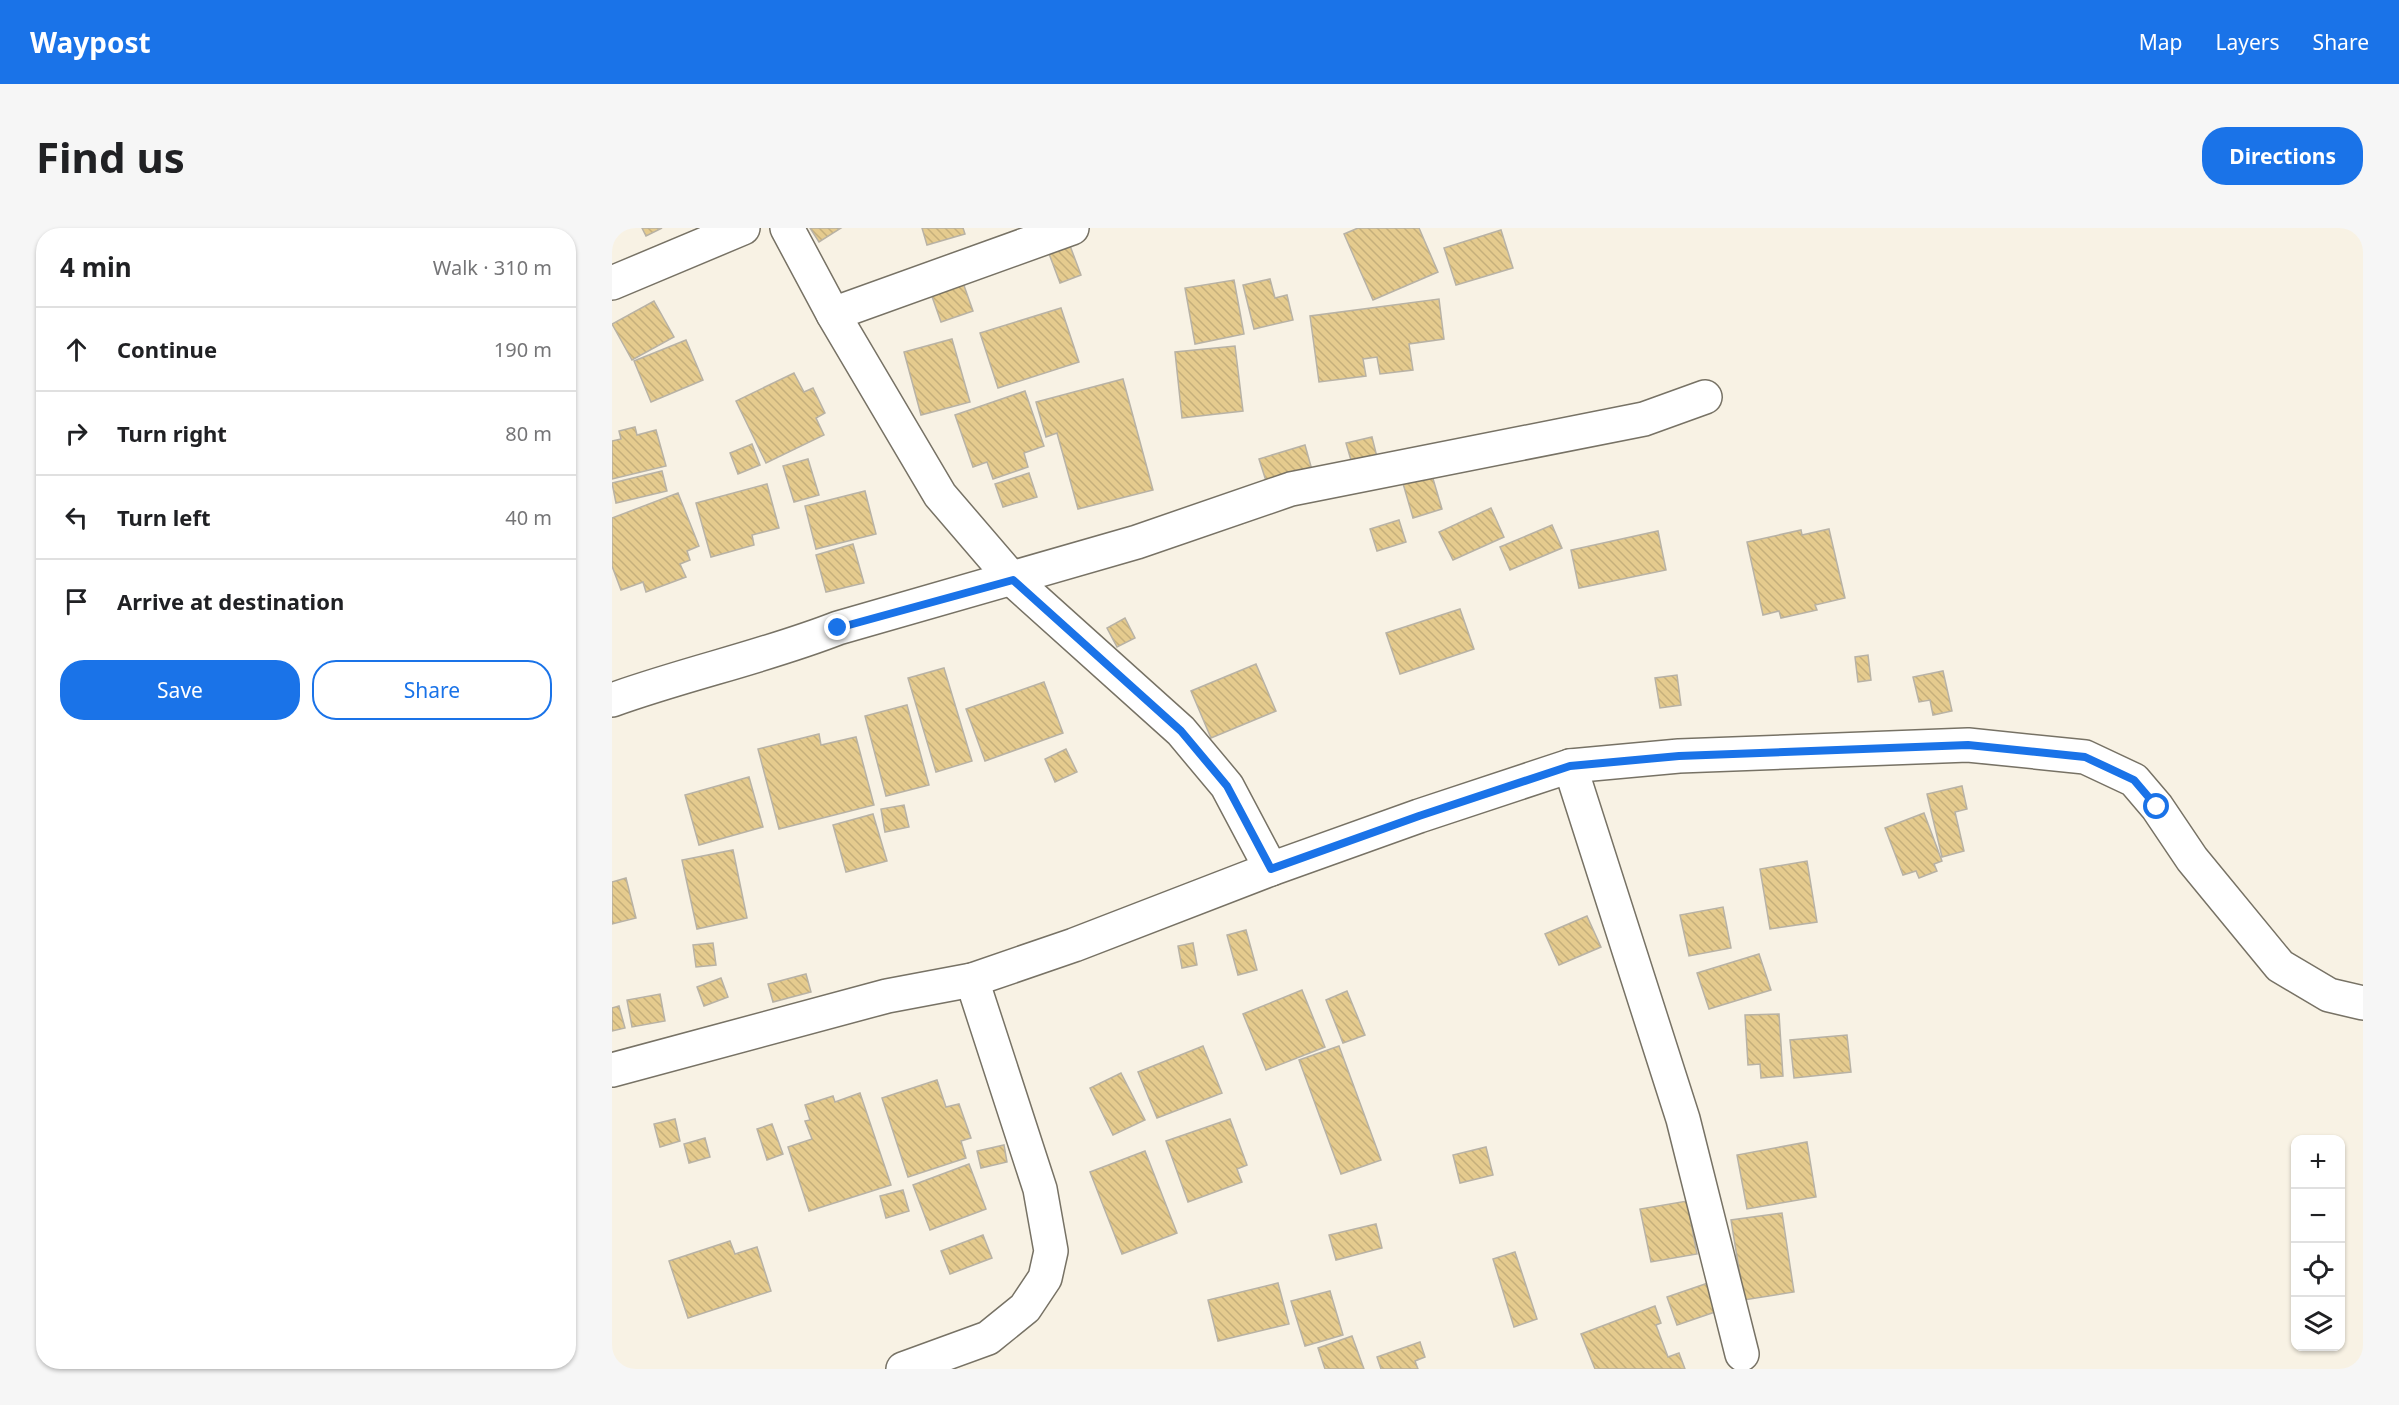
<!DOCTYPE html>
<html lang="en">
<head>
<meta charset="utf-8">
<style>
	:root { --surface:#fff; --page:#f6f6f6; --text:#202124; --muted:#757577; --line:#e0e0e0; --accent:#1a73e8 }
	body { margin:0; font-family:"Noto Sans",sans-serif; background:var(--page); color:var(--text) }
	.controls { position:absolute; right:18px; bottom:18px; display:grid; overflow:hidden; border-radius:12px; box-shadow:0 2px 4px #0004 }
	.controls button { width:54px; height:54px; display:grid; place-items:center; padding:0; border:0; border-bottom:2px solid var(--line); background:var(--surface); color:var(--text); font:30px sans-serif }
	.stop { position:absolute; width:18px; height:18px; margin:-14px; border:4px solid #1a73e8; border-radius:50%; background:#fff }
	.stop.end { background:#1a73e8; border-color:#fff; box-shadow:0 2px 6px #0008 }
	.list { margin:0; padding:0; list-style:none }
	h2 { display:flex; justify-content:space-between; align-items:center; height:78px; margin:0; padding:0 24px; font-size:26px }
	h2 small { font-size:20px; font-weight:400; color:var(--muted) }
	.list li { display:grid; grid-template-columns:39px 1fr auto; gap:18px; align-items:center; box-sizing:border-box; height:84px; padding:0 24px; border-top:2px solid var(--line) }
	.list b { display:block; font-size:22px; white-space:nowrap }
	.list em { font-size:20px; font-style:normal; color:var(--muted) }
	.actions { display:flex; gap:12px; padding:18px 24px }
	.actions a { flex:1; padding:14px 0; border:2px solid var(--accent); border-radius:24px; text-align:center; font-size:21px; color:var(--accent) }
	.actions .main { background:var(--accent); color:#fff }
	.icon { flex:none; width:33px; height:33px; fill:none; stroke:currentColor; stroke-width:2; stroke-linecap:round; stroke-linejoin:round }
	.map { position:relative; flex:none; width:1751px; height:1141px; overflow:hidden; border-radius:24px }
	header { display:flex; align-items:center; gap:36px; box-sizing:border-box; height:84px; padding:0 30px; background:var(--accent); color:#fff }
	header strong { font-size:28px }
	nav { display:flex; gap:33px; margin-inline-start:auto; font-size:21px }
	.intro { display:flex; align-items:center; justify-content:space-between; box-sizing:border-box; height:144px; padding:0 36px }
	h1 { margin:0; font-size:42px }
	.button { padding:15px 27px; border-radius:24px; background:var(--accent); color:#fff; font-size:21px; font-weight:700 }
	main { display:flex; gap:36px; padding:0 36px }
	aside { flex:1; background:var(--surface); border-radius:24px; box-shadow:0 2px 4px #0004 }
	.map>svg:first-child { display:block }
</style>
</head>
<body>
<header>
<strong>Waypost</strong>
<nav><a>Map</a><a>Layers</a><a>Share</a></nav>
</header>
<div class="intro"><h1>Find us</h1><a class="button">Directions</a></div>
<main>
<aside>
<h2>4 min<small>Walk · 310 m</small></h2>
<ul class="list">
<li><svg class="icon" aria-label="ahead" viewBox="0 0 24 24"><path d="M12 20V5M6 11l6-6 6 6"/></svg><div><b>Continue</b></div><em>190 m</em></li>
<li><svg class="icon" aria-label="right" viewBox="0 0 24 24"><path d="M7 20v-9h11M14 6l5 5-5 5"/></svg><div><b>Turn right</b></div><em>80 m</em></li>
<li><svg class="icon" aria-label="left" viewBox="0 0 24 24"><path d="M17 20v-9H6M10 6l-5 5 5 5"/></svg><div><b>Turn left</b></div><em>40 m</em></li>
<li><svg class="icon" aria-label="arrive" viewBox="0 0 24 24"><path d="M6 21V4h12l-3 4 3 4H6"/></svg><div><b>Arrive at destination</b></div></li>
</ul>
<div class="actions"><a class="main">Save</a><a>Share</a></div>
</aside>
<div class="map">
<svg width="1751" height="1141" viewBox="0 0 1751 1141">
	<defs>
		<pattern id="building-back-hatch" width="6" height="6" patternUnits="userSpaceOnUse" patternTransform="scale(1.5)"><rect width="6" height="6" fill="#e5cb8e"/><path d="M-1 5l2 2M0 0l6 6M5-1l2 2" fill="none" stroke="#c5af7b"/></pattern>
	</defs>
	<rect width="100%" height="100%" fill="#f8f2e4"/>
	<g fill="url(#building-back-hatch)" stroke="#b8b2a5" stroke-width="1.5">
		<polygon points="30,0 50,0 34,8"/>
		<polygon points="198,0 229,0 207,14"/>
		<polygon points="310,0 351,0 353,6 315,17"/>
		<polygon points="746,0 807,0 826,44 761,72 732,6"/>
		<polygon points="889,2 901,40 844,57 832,20"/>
		<polygon points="457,15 469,47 448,55 436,23"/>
		<polygon points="349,49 361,83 329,94 317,60"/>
		<polygon points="658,51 663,70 675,67 681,92 642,101 631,57"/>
		<polygon points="622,52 632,106 583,116 573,60"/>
		<polygon points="827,71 832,111 797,116 801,142 768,146 765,129 751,131 754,148 707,154 698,88"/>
		<polygon points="42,73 62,109 20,132 0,96"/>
		<polygon points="449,80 467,134 386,160 368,105"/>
		<polygon points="340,111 358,174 309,187 292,124"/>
		<polygon points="74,112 91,152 39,174 22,133"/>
		<polygon points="623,118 631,183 570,190 563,124"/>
		<polygon points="182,145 192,164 201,160 213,185 204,190 212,207 154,235 124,173"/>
		<polygon points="511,151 541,262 466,281 445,205 434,209 424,174"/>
		<polygon points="413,163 432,218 412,225 416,239 381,251 375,234 361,239 343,187"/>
		<polygon points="23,199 25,207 44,202 54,238 0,251 0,213 9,211 7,203"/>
		<polygon points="760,209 766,233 741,239 734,215"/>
		<polygon points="140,216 148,237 126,246 118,225"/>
		<polygon points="693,217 700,242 655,256 647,231"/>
		<polygon points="196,231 207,267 182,274 171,238"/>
		<polygon points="50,243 55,263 4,275 0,255"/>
		<polygon points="819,244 830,281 801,290 790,252"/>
		<polygon points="417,245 425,269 391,279 383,256"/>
		<polygon points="155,256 167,300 140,307 142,317 99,329 84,275"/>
		<polygon points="253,263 264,306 204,321 193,278"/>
		<polygon points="66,265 87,318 75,323 78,332 68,336 74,349 34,364 31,354 9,362 0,338 0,290"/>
		<polygon points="879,280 892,309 841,332 827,304"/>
		<polygon points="787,292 794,314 765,323 758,301"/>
		<polygon points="940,297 950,320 898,342 888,319"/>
		<polygon points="1217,301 1233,370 1203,377 1205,382 1169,390 1167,383 1151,387 1135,314 1189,302 1190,307"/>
		<polygon points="1046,303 1054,342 967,360 959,322"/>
		<polygon points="241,316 252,355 214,364 204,327"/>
		<polygon points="848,381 862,421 788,446 774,405"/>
		<polygon points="513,390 523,410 505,419 495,400"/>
		<polygon points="1256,427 1259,452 1246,454 1243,429"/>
		<polygon points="644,436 664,483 599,510 579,463"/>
		<polygon points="332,440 360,533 324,544 296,450"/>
		<polygon points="1331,443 1340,483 1321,487 1318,472 1307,474 1301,449"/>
		<polygon points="1065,447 1069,477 1048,480 1043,450"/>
		<polygon points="432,454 451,505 373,533 354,481"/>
		<polygon points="295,477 317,557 274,568 253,488"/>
		<polygon points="207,506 209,517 244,509 262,577 167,601 146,521"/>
		<polygon points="454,521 465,544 443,554 433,531"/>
		<polygon points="137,549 151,599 87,617 73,567"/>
		<polygon points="1350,558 1355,581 1343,584 1352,623 1330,629 1315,566"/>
		<polygon points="292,577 297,599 273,604 269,581"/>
		<polygon points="1312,585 1330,633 1322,636 1325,643 1307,650 1304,643 1291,647 1273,600"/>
		<polygon points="261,586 275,633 234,644 221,597"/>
		<polygon points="121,622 135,690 85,701 70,632"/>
		<polygon points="1195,633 1205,694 1158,701 1148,641"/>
		<polygon points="14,650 24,690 0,696 0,654"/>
		<polygon points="1111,679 1119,720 1077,728 1068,687"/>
		<polygon points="975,688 989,719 947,737 933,706"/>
		<polygon points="634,702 645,742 626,747 615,707"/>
		<polygon points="101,715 104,737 84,739 81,717"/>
		<polygon points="581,715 585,737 570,740 566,718"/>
		<polygon points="1147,726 1159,762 1097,781 1085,745"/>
		<polygon points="194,746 199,764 161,774 156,756"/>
		<polygon points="109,750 116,769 92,778 85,759"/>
		<polygon points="690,762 713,819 654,842 631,786"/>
		<polygon points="735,763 753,807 731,815 714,772"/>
		<polygon points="48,766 53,793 20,799 15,772"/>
		<polygon points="7,778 13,800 0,803 0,780"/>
		<polygon points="1167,786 1171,848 1149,850 1148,836 1136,837 1133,787"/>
		<polygon points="1235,807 1239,844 1182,850 1178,812"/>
		<polygon points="591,818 610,865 545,890 526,844"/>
		<polygon points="727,818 769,932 729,946 687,832"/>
		<polygon points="509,845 533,892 501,907 478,860"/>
		<polygon points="325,852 334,879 347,876 359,910 349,913 354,930 296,949 270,870"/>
		<polygon points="248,865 279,957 197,983 176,919 200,911 193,893 198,892 193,877 221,868 223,874"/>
		<polygon points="63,891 68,913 48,919 42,896"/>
		<polygon points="618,891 635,937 625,941 630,954 576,974 554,913"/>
		<polygon points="160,896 171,926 155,932 145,901"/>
		<polygon points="93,910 98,929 77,935 72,916"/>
		<polygon points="1195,914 1204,969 1135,981 1125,927"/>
		<polygon points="392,917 395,934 369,940 365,923"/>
		<polygon points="874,919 881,947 848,955 841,927"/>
		<polygon points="533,923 565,1005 510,1026 478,944"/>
		<polygon points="357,936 374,981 318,1002 301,957"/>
		<polygon points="291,962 297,983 274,990 268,968"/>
		<polygon points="1075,973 1085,1026 1039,1034 1028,981"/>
		<polygon points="1170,985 1182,1064 1132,1072 1119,992"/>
		<polygon points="764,996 770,1020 724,1032 717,1007"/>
		<polygon points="371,1007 380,1030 338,1046 329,1023"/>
		<polygon points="118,1013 123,1026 145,1019 159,1063 76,1090 57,1033"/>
		<polygon points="903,1024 925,1091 902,1099 881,1031"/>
		<polygon points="666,1055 677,1096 606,1113 596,1072"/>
		<polygon points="1096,1055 1106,1083 1065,1097 1055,1069"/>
		<polygon points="718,1063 731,1107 693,1118 679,1073"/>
		<polygon points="1043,1078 1049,1095 1044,1097 1056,1129 1067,1125 1073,1141 983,1141 969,1106"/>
		<polygon points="740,1108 752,1141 713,1141 706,1120"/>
		<polygon points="808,1114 813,1129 803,1133 806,1141 769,1141 765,1129"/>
	</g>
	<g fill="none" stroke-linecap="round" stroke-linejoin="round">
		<g stroke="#777265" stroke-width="36">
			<g id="minor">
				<polyline points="175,0 221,86 328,267 401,352 569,503 615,558 659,641"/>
				<polyline points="0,55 131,0"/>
				<polyline points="221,86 460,0"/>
				<path d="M0,472C75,445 152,429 226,400L525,314L679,261L1032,191L1093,169"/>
				<polyline points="958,538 1071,891 1130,1126"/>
				<polyline points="0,842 275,768 360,752 462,717 659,641 807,588 958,538 1067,528 1356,517 1473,529 1522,552 1545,579 1580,631 1668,738 1717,767 1751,775"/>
				<polyline points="291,1141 376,1110 413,1080 433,1050 439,1023 428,961 360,752"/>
			</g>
		</g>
		<use href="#minor" stroke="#fff" stroke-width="33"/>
	</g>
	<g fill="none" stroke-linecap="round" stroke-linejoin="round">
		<polyline stroke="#1a73e8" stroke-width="8" points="226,400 401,352 569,503 615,558 659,641 807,588 958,538 1067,528 1356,517 1473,529 1522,552 1545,579"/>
	</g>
</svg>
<div class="controls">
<button>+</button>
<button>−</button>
<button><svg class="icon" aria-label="locate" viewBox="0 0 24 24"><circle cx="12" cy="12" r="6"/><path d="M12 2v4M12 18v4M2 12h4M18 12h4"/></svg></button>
<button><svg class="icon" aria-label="layers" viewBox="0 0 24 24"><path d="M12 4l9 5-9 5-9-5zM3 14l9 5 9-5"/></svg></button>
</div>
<div class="stop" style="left:1545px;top:579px"></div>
<div class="stop end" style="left:226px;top:400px"></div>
</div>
</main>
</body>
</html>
